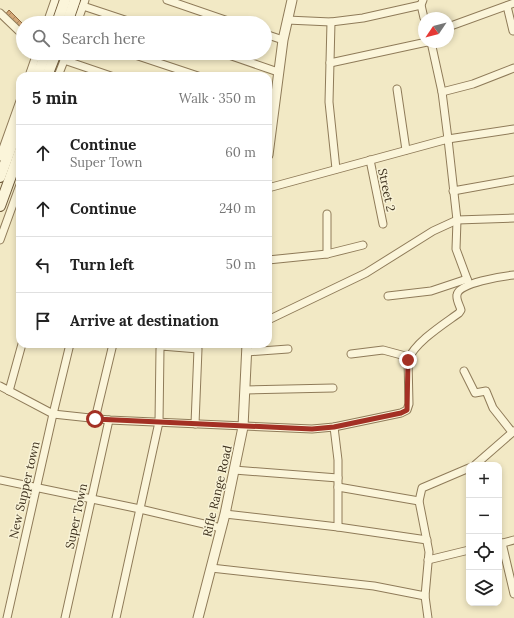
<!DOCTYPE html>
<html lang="en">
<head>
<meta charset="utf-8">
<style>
	:root { --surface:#fff; --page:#f6f6f6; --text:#222; --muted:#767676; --line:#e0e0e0 }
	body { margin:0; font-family:Lora,serif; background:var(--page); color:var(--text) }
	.controls { position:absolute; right:12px; bottom:12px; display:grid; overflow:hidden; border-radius:8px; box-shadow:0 2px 6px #0003 }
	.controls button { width:36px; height:36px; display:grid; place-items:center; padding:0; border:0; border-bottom:1px solid var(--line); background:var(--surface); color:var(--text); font:20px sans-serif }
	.compass { position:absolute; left:418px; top:12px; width:36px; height:36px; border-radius:50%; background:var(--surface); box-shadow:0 2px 6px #0003; rotate:235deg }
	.stop { position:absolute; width:12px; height:12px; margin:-9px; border:3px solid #a33024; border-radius:50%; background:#fff }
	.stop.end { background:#a33024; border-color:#fff; box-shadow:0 1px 4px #0008 }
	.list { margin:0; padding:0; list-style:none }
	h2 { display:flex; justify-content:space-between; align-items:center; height:52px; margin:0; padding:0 16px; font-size:17px }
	h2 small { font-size:13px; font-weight:400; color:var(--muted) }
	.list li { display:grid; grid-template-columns:26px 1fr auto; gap:12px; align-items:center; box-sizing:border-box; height:56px; padding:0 16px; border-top:1px solid var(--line) }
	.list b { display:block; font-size:15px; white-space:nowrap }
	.list p { margin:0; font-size:13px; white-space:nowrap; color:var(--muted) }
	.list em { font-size:13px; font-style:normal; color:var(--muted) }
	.icon { flex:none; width:22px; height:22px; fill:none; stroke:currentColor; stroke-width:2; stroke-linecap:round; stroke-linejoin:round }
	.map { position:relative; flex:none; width:514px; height:618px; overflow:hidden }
	.search { position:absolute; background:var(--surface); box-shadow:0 2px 6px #0003; left:16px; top:16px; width:256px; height:44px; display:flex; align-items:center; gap:10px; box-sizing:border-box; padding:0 14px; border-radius:22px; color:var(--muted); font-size:15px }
	.panel { position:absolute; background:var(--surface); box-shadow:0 2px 6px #0003; left:16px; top:72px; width:256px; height:276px; border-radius:12px }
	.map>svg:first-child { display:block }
</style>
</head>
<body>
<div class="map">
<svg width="514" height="618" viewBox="0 0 514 618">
	<defs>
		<pattern id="building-cross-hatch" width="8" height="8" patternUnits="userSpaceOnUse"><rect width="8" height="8" fill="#d3a778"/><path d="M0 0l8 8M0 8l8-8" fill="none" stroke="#ad8962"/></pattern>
	</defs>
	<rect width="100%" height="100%" fill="#f2e9c5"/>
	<polygon fill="url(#building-cross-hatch)" stroke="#90673d" points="9,10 23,24 23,34 4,16"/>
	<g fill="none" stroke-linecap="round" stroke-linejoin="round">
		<g stroke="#8f7b59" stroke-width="9">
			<g id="minor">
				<polyline points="167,0 234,23"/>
				<polyline points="423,0 421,5 424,18"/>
				<polyline points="83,6 134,23"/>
				<polyline points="507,6 513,31"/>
				<polyline points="0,13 23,35"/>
				<polyline points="287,20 331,22 363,18 421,5"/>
				<polyline points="331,22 329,102 336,169"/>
				<polyline points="47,23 55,0"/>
				<polyline points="77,23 85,0"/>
				<polyline points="448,27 514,3"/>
				<polyline points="265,34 283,40"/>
				<polyline points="431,42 442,92 448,139 457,220 456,249 469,284"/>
				<polyline points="129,53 198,76"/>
				<polyline points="223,53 278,72"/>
				<polyline points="64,60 111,76"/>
				<polyline points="330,63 427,42"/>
				<polyline points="29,76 37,53"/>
				<polyline points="58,76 67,53"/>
				<polyline points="397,89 406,150"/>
				<polyline points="442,92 473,84 514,68"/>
				<polyline points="268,99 274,101"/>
				<polyline points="0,157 20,101"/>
				<polyline points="370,160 383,224"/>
				<polyline points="268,188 448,139 514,129"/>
				<polyline points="453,191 514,180"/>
				<polyline points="0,240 20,185"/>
				<polyline points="327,254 327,214"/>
				<polyline points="268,260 327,254 363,245"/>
				<polyline points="388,296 431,291 467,279"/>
				<polyline points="268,320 366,273 433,231 457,220 514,218"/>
				<polyline points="247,352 288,349"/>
				<polyline points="351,354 383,350 409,357"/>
				<polyline points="464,371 475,393 486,391 493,408 512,432"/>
				<path d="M0,386L53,414L109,420L312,429L334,427L401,413L407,410L409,404L408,360C415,342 444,324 459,313L461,310C460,306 456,300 457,295C458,283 503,276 514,275"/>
				<polyline points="245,390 333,388"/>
				<polyline points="9,391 22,344"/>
				<polyline points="95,419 113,344"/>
				<polyline points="334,427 338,460 338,527"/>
				<polyline points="475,465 514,431"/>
				<polyline points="234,470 338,478"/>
				<polyline points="0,480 140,509 221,528"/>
				<polyline points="338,487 419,501"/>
				<polyline points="225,514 338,527 427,540"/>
				<polyline points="502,543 514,594"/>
				<polyline points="499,544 514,540"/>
				<polyline points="428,560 469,550"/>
				<polyline points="211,568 374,586 425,596"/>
				<polyline points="7,618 53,414 70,344"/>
				<polyline points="65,618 109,420"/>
				<polyline points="116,618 159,422 160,349 161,346 198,349 195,424"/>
				<polyline points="428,618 425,596 429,552 419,501 422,488 469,468"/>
			</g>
		</g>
		<g stroke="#8f7b59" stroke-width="11">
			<g id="tertiary">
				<polyline points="268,155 283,40 292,0"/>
				<polyline points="198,618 225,514 243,427 247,344"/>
			</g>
		</g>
		<g stroke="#715c3c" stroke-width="12">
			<g id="secondary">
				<polyline points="57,23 65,0"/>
				<polyline points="67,23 75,0"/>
				<polyline points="37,76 46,53"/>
				<polyline points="47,76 56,53"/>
				<polyline points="0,177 20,123"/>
				<polyline points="0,206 20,151"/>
			</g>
		</g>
		<use href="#minor" stroke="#fbf5da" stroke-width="7"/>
		<use href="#tertiary" stroke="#fbf5da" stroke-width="9"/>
		<use href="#secondary" stroke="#fbf5da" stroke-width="10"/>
	</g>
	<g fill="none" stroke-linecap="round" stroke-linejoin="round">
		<polyline stroke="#a33024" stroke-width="5" points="95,419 312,429 334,427 401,413 407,410 408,360"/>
	</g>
	<g text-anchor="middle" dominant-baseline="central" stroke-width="3" stroke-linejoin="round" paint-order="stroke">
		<g font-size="12" fill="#3e311e" stroke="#f8f2d6">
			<text transform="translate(387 190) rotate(78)">Street 2</text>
			<text transform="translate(24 490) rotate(-77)">New Supper town</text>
			<text transform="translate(217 491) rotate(-77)">Rifle Range Road</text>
			<text transform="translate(76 516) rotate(-78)">Super Town</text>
		</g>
	</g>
</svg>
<div class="controls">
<button>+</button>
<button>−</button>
<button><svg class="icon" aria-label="locate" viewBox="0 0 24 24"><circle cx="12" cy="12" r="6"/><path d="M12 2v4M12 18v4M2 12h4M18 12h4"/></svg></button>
<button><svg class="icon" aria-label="layers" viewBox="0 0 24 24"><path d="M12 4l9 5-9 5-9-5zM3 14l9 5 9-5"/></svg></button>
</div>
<svg class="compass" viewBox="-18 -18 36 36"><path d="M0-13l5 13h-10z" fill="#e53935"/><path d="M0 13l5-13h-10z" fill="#767676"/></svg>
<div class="stop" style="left:95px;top:419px"></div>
<div class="stop end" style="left:408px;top:360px"></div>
<div class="search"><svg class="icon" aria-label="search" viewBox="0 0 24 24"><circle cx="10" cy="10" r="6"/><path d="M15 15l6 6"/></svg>Search here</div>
<section class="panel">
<h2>5 min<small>Walk · 350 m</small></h2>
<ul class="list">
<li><svg class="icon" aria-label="ahead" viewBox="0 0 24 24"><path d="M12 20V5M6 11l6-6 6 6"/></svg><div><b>Continue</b><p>Super Town</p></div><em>60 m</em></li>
<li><svg class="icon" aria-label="ahead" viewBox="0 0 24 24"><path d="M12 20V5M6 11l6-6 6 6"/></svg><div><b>Continue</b></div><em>240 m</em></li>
<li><svg class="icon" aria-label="left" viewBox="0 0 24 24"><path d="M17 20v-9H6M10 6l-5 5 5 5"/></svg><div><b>Turn left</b></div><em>50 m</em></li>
<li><svg class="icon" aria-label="arrive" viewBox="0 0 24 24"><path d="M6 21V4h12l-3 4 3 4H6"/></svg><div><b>Arrive at destination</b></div></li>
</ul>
</section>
</div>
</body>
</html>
